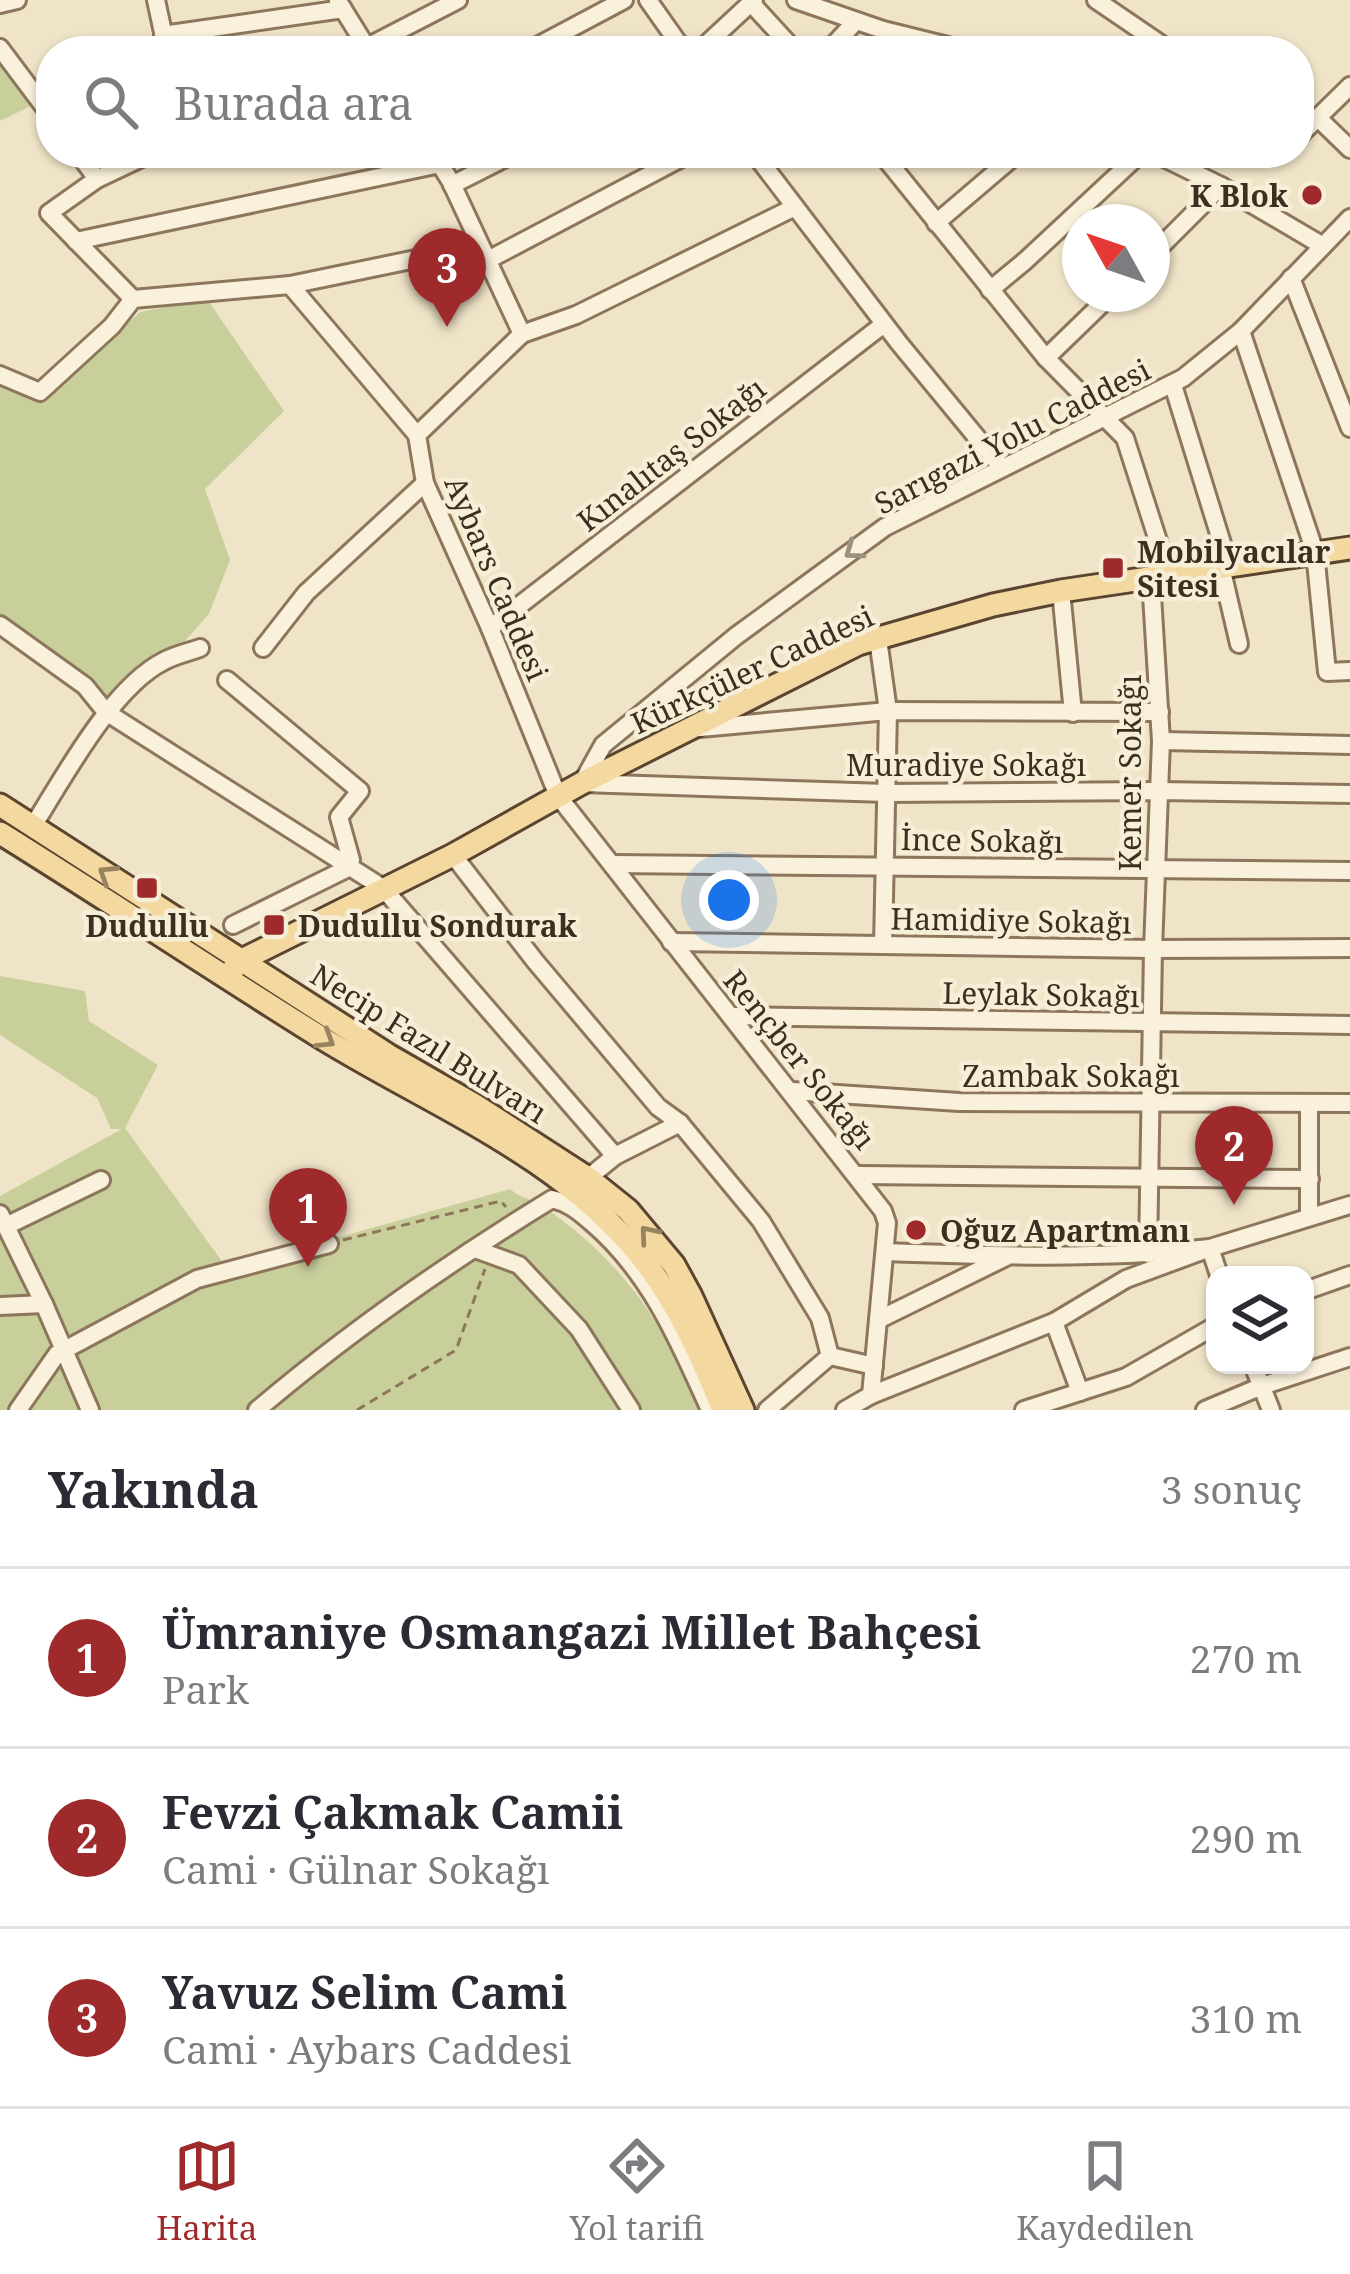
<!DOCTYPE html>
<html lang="tr">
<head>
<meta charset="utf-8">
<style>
	:root { --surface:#fff; --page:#f2f2f3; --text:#2b2b33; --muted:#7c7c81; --line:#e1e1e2; --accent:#9e2a2b }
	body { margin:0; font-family:"Noto Serif",serif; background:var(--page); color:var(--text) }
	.controls { position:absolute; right:36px; bottom:36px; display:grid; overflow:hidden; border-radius:24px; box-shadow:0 3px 9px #0004 }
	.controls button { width:108px; height:108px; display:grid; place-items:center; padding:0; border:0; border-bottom:3px solid var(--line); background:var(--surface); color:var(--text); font:60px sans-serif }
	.compass { position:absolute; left:1062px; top:204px; width:108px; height:108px; border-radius:50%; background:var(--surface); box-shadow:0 3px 9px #0004; rotate:310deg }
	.you { position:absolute; left:729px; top:900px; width:42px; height:42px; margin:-30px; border:9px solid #fff; border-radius:50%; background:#1a73e8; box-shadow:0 0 0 18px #1a73e833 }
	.badge { display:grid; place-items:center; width:78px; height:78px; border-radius:50%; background:var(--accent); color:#fff; font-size:39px; font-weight:700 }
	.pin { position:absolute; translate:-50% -99px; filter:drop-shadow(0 3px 6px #0008) }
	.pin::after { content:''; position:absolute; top:63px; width:42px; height:36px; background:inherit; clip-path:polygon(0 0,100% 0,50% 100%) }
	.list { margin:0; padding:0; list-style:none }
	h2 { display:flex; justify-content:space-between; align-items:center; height:156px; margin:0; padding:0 48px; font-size:51px }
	h2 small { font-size:39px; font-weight:400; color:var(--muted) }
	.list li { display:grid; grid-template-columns:78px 1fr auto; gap:36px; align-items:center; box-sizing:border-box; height:180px; padding:0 48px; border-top:3px solid var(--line) }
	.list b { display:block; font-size:45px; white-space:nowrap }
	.list p { margin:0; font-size:39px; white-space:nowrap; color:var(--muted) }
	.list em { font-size:39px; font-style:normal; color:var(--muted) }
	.icon { flex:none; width:66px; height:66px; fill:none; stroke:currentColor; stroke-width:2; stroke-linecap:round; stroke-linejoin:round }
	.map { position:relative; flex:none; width:1350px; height:1410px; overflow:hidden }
	.search { position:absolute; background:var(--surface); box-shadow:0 3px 9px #0004; left:36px; right:36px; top:36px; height:132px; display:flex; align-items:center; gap:30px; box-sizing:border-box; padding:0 42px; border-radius:48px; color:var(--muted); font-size:45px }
	.sheet { height:696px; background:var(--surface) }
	nav { display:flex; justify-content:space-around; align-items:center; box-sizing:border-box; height:168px; border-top:3px solid var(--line); background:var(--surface); font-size:33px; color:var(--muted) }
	nav a { display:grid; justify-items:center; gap:6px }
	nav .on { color:var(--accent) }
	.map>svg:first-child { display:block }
</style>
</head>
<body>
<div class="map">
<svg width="1350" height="1410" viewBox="0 0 1350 1410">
	<rect width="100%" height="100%" fill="#f0e4c8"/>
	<g fill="#c9cf9b">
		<polygon points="0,52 37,103 0,121"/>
		<polygon points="207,299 284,411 205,489 230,560 209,614 120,714 0,617 0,383 43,400 140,312"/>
		<path d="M0,976L85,991L89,1021L158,1065L125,1128L224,1264L340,1237L510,1189C518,1196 524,1197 534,1202C548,1208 560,1219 572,1228C636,1280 668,1336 702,1410H0V1196L122,1129H111L97,1098L0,1035Z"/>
	</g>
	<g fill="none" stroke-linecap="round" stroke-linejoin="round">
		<g stroke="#8d765c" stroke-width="22">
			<g id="minor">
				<polyline points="156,0 167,51"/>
				<polyline points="648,0 684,51"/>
				<polyline points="796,0 883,30 968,51"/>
				<polyline points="1096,0 1171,51"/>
				<polyline points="338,1 369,51"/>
				<polyline points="0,4 17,0"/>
				<polyline points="752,4 795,51"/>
				<polyline points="163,35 343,9"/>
				<polyline points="367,47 458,0"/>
				<polyline points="0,48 51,116"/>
				<polyline points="528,51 624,0"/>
				<polyline points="699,51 754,0"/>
				<polyline points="828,51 856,21"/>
				<polyline points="1318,118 1350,149"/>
				<polyline points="1299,136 1350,86"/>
				<polyline points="78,153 97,179 49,213 133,299"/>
				<polyline points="433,153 451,182 522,334 417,435 425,483 490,628 558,796 883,1211 887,1223 871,1395"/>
				<polyline points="754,153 899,343 1002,468"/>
				<polyline points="881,153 1046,358 1125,438 1169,575"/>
				<polyline points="1154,153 1221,186 1323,246"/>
				<polyline points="97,179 152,153"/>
				<polyline points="452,185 515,153"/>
				<polyline points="1350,218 1241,331 1183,378 885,527 736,636 603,745 582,783 886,793 1159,791 1350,794"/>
				<polyline points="936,223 1018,153"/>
				<polyline points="76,241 440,164"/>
				<polyline points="1152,255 1221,186"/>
				<polyline points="486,261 691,153"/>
				<polyline points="1291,278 1350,428"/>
				<polyline points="290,285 479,246"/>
				<polyline points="990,290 1025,261 1141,153"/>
				<polyline points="1241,331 1315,552 1327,672 1350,671"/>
				<polyline points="522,334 576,315 795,207"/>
				<polyline points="1046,358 1112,294"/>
				<polyline points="0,375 40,392 112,326 133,299 290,285 417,435"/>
				<polyline points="1173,385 1229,566"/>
				<polyline points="1221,567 1239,644"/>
				<polyline points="1061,591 1073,713"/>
				<polyline points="0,625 85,686 106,712 383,888 615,1156"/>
				<polyline points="490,628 884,324"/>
				<polyline points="878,639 888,711 883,945"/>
				<polyline points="263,648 306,593 425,483"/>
				<polyline points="227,680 360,791 339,817 351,860 348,868 233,925"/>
				<polyline points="700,728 888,711 1160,712"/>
				<polyline points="1161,741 1350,745"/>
				<path d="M33,826C64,777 112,687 164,661C175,655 189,652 200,648"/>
				<polyline points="453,855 535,961 658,1107 680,1123 761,1221 820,1318 830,1356 767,1410"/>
				<polyline points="613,864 1350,871"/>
				<polyline points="671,942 1153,949 1350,948"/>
				<polyline points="731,1016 1350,1025"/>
				<polyline points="792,1091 959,1102 1350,1103"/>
				<polyline points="858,1175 1310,1179"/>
				<polyline points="588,1178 615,1156 680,1123"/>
				<polyline points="0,1214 44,1304 90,1410"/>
				<polyline points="1309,1217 1309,1103"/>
				<polyline points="6,1226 101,1180"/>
				<polyline points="475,1249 519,1265 579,1329 631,1410"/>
				<path d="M885,1252C994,1256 1102,1259 1210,1248L1219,1275"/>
				<polyline points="1148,1254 1153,949 1161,741 1151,579"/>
				<polyline points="1305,1291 1350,1275"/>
				<polyline points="0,1306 44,1304"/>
				<polyline points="878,1320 1006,1257"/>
				<polyline points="1054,1322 1080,1392"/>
				<polyline points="830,1356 874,1366"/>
				<polyline points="1253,1365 1271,1410"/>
				<polyline points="18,1410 57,1354 197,1279 329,1244"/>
				<path d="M257,1410C350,1331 448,1263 552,1199C569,1203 578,1211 591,1222C650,1272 679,1341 710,1410"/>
				<polyline points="845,1410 871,1395 1054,1322 1126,1279 1210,1248 1350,1205"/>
				<polyline points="1024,1410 1126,1377 1215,1326"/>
				<polyline points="1205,1410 1262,1386 1350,1357"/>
			</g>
		</g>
		<g stroke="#5b4430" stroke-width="27">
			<g id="major">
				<polyline points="0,805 390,1056 475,1105 588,1178 628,1210 674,1265 691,1296 743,1410"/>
				<path d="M0,833C108,900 214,971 322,1038C431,1105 560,1155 642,1258C677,1302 702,1358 723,1410"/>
				<polyline points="227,977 240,961 453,855 582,783 858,644 993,605 1061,591 1350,548"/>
			</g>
		</g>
		<g stroke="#8d765c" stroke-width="3" stroke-dasharray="9 6" stroke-linecap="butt">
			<polyline points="343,1240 501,1201 506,1207"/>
			<polyline points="357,1410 456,1350 485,1269"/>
		</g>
		<use href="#minor" stroke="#faf1dc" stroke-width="16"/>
		<use href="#major" stroke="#f3d9a0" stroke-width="21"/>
	</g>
	<defs><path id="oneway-chevron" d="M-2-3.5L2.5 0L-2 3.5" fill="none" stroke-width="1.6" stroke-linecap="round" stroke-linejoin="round" transform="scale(3)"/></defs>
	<use stroke="#9c907e" href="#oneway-chevron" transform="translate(853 551) rotate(144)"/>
	<g stroke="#988460">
		<use href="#oneway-chevron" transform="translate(107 874) rotate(-147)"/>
		<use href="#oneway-chevron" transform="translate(326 1040) rotate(32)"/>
		<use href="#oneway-chevron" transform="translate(648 1234) rotate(-130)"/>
	</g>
	<g fill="#9e2a2b" stroke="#f7eed8" stroke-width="4.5">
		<circle cx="1312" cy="195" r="12"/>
		<rect x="1101" y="556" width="24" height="24" rx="6"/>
		<rect x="135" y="876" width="24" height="24" rx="6"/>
		<rect x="262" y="913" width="24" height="24" rx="6"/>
		<circle cx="916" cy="1230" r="12"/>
	</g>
	<g text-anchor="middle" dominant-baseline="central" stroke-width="9" stroke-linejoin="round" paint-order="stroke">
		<g font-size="30" font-weight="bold" fill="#3d2e20" stroke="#f7eed8" text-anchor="start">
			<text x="1288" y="195" text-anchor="end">K Blok</text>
			<text x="1137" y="551">Mobilyacılar<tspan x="1137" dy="34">Sitesi</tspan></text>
			<text x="147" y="925" text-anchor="middle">Dudullu</text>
			<text x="298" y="925">Dudullu Sondurak</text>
			<text x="940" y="1230">Oğuz Apartmanı</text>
		</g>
		<g font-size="30" fill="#3d2e20" stroke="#f7eed8">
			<text transform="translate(1012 436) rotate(-27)">Sarıgazi Yolu Caddesi</text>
			<text transform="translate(671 454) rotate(-38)">Kınalıtaş Sokağı</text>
			<text transform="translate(497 578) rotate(67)">Aybars Caddesi</text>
			<text transform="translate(752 669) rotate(-25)">Kürkçüler Caddesi</text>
			<text x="966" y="764">Muradiye Sokağı</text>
			<text transform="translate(1129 773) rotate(-90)">Kemer Sokağı</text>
			<text transform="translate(982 840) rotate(1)">İnce Sokağı</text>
			<text transform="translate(1011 920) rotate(1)">Hamidiye Sokağı</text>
			<text transform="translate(1041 994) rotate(1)">Leylak Sokağı</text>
			<text transform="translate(429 1043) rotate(32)">Necip Fazıl Bulvarı</text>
			<text transform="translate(800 1059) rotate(51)">Rençber Sokağı</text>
			<text x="1071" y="1075">Zambak Sokağı</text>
		</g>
	</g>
</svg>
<div class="controls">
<button><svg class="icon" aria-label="layers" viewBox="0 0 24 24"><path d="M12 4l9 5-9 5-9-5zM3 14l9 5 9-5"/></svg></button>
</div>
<svg class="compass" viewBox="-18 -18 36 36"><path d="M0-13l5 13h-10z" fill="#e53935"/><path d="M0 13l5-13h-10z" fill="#7c7c81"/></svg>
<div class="you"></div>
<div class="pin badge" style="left:308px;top:1267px">1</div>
<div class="pin badge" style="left:1234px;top:1205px">2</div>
<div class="pin badge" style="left:447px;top:327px">3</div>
<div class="search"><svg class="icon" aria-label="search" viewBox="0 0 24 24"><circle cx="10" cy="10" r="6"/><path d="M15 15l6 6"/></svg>Burada ara</div>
</div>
<section class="sheet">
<h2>Yakında<small>3 sonuç</small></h2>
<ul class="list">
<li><span class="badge">1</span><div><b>Ümraniye Osmangazi Millet Bahçesi</b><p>Park</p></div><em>270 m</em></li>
<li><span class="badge">2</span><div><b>Fevzi Çakmak Camii</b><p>Cami · Gülnar Sokağı</p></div><em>290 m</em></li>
<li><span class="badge">3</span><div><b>Yavuz Selim Cami</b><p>Cami · Aybars Caddesi</p></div><em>310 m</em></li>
</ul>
</section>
<nav>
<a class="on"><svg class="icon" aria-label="map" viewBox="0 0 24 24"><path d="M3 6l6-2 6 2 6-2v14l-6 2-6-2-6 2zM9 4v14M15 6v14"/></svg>Harita</a>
<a><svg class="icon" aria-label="directions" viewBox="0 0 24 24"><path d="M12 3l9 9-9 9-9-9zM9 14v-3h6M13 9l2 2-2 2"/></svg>Yol tarifi</a>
<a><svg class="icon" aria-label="saved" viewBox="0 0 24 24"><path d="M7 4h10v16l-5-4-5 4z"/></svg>Kaydedilen</a>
</nav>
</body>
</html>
